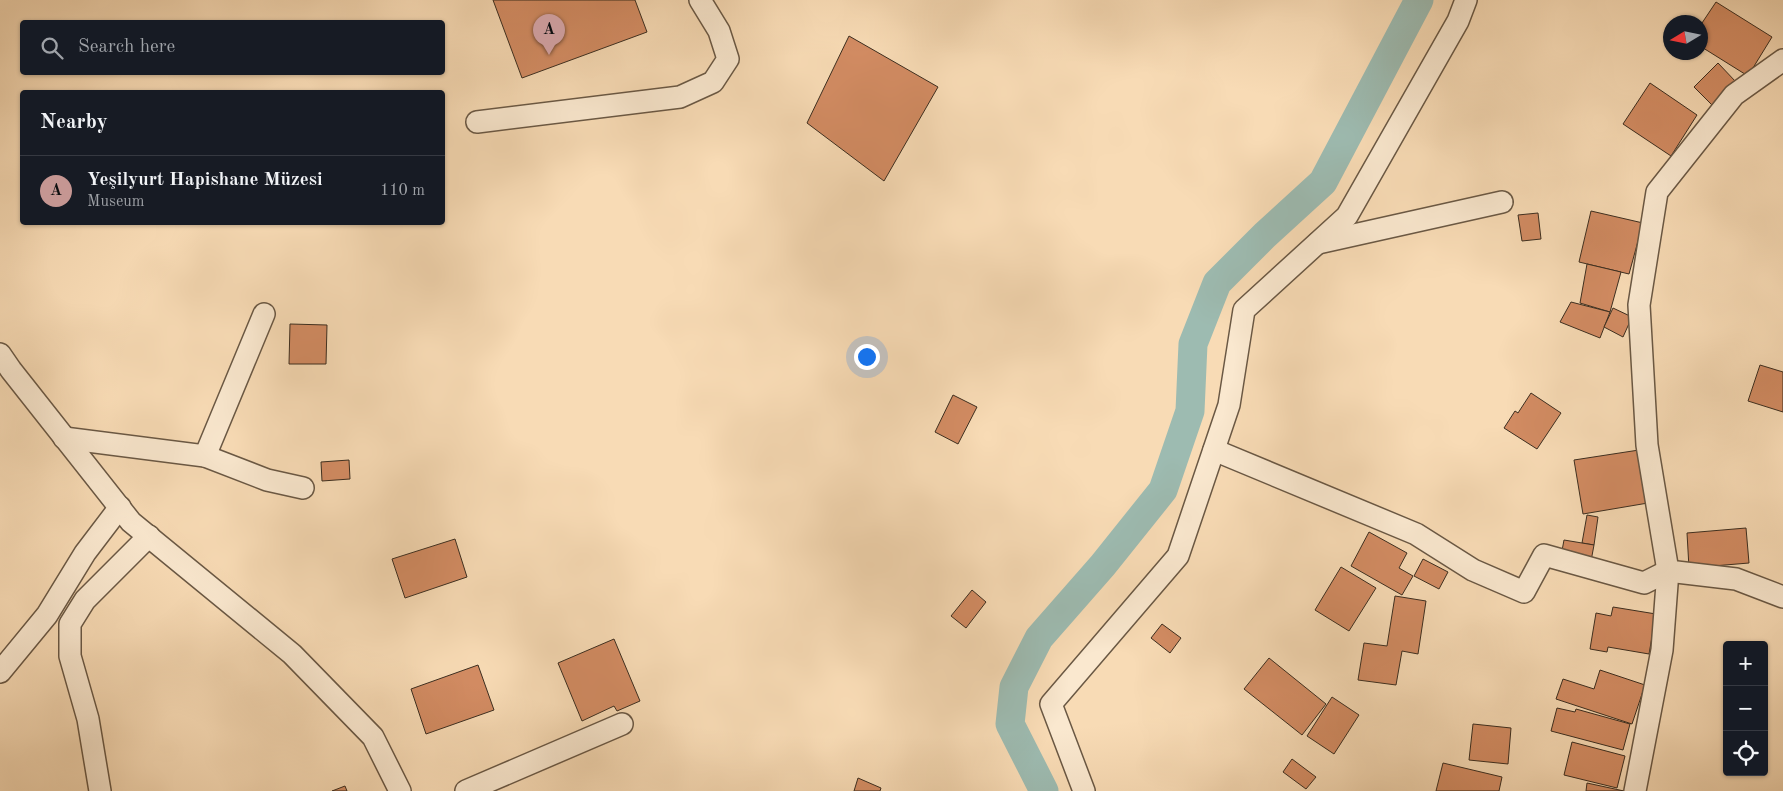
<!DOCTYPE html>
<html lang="en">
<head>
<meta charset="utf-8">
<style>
	:root { --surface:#171b24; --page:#242831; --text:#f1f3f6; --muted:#9ea1a6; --line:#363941; --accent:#c59692 }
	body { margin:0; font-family:"Old Standard TT",serif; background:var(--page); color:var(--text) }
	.controls { position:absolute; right:15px; bottom:15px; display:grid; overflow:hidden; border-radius:5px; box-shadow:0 1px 4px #0004 }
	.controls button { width:45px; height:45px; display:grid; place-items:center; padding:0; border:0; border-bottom:1px solid var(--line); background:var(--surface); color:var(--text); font:25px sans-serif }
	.compass { position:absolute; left:1663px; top:15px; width:45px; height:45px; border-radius:50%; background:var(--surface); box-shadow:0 1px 4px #0004; rotate:260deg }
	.you { position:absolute; left:866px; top:356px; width:18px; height:18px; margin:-12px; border:4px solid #fff; border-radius:50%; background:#1a73e8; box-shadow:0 0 0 8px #1a73e833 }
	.badge { display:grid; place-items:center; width:32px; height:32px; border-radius:50%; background:var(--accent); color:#111; font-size:16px; font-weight:700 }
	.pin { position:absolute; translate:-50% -41px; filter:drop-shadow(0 1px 2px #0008) }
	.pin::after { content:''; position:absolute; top:26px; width:18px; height:15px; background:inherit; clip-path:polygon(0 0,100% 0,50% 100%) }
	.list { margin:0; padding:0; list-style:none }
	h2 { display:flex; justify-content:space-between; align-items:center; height:65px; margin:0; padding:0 20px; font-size:21px }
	h2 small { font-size:16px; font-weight:400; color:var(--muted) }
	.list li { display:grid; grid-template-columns:32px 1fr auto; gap:15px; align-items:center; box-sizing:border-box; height:70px; padding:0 20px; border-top:1px solid var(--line) }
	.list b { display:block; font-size:19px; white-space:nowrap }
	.list p { margin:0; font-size:16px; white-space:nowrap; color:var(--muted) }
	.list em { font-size:16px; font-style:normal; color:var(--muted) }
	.icon { flex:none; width:28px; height:28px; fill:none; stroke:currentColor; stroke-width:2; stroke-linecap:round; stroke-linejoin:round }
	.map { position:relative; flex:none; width:1783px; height:791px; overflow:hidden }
	.search { position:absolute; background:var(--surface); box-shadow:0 1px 4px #0004; left:20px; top:20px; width:425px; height:55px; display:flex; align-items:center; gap:12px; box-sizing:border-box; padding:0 18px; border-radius:5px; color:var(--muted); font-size:19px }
	.panel { position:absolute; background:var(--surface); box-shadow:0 1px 4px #0004; left:20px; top:90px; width:425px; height:135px; border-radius:5px }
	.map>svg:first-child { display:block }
</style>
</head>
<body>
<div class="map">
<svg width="1783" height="791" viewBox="0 0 1783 791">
	<rect width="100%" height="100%" fill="#f8dbb5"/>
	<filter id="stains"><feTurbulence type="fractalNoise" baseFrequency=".004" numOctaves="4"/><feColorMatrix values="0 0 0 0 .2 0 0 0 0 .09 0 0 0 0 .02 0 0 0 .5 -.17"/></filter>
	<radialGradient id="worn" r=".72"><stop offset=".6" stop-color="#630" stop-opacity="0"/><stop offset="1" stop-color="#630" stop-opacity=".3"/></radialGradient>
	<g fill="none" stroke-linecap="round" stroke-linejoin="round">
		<polyline stroke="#9dbbb1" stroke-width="29" points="1044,791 1010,724 1014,687 1039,638 1103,565 1163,490 1190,411 1193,344 1217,283 1265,235 1323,182 1419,0"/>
	</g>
	<g fill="#d38c63" stroke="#3b2d1f">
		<polygon points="493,0 635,0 647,32 522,78"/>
		<polygon points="1716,2 1772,37 1748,76 1700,46 1700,26"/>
		<polygon points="849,36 938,87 884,181 807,123"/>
		<polygon points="1718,63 1736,82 1713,106 1694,87"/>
		<polygon points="1650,83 1697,115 1671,156 1623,124"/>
		<polygon points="1591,211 1643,223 1629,274 1579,262"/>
		<polygon points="1538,213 1541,239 1522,241 1518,215"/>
		<polygon points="1587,264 1621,272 1610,312 1580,303"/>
		<polygon points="1571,302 1610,312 1600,338 1560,322"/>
		<polygon points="1613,308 1632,317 1623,337 1604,327"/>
		<polygon points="290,324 327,325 326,364 289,364"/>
		<polygon points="1760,365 1783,372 1783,412 1748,401"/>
		<polygon points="1531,393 1561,413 1537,449 1504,428 1515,411 1518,413"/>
		<polygon points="953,395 977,407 958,444 935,432"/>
		<polygon points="1639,450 1648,503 1583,514 1574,460"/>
		<polygon points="349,460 350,479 322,481 321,462"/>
		<polygon points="1587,515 1598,517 1594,545 1582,543"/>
		<polygon points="1746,528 1749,563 1689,568 1687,533"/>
		<polygon points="1369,532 1407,553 1399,568 1413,576 1402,595 1351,566"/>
		<polygon points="455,539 467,577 405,598 392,559"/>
		<polygon points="1564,540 1594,545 1591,561 1561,556"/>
		<polygon points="1423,559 1448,572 1439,589 1414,576"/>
		<polygon points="1341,567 1376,588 1349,631 1315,610"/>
		<polygon points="972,590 986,602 966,628 951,616"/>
		<polygon points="1395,596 1426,601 1418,654 1402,651 1396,685 1358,680 1364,643 1387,646"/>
		<polygon points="1613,607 1656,614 1649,654 1608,647 1607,652 1590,649 1596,613 1611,616"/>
		<polygon points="1162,624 1181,638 1170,653 1151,638"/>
		<polygon points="614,639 640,701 617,711 614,706 582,721 558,663"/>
		<polygon points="1269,658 1326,704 1302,735 1244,689"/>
		<polygon points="478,665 494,710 426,734 411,689"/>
		<polygon points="1600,670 1645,685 1632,724 1556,699 1563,679 1594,689"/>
		<polygon points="1332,697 1359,715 1334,754 1307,736"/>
		<polygon points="1557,708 1575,712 1576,709 1630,724 1623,750 1551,731"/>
		<polygon points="1473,724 1511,728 1508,764 1469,760"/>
		<polygon points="1572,742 1625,756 1617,788 1564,775"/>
		<polygon points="1292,759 1316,777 1306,789 1283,772"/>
		<polygon points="1443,763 1502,777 1499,791 1436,791"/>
		<polygon points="858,778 881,788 880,791 854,791"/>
		<polygon points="1587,783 1624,791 1586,791"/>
		<polygon points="345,786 347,791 332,791"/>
	</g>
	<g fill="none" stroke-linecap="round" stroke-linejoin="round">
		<g stroke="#6a5844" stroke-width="24">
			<g id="minor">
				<polyline points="477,122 680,97 713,82 728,59 719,31 700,0"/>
				<polyline points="1318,243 1502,202"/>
				<polyline points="0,354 11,370 131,522 292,654 373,737 400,791"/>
				<polyline points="64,438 205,456 267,480 303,488"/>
				<polyline points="1214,450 1416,534 1473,570 1524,592 1544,555 1644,583 1668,571 1736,579 1783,597"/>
				<polyline points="205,456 264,314"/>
				<polyline points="0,672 47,615 85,553 120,507"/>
				<polyline points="100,791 88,719 70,656 70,624 85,600 149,536"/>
				<polyline points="466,791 622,724"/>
				<polyline points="1084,791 1051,704 1178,556 1229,405 1244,310 1347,216 1458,21 1466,0"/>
				<polyline points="1635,791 1662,650 1668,571 1647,445 1639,305 1657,192 1734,95 1783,60"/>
			</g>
		</g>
		<use href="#minor" stroke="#fae8cf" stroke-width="21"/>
	</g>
	<rect width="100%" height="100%" filter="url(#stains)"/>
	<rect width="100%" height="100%" fill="url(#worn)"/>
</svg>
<div class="controls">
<button>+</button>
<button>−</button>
<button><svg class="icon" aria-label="locate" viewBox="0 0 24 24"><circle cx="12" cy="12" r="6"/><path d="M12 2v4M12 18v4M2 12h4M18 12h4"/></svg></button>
</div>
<svg class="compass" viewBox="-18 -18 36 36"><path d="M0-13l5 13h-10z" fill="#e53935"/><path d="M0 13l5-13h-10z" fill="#9ea1a6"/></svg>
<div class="you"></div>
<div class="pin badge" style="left:549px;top:55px">A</div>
<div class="search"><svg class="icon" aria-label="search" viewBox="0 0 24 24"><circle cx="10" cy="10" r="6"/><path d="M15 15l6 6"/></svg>Search here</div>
<section class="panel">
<h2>Nearby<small></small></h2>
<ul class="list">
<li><span class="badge">A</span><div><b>Yeşilyurt Hapishane Müzesi</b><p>Museum</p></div><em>110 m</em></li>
</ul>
</section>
</div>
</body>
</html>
